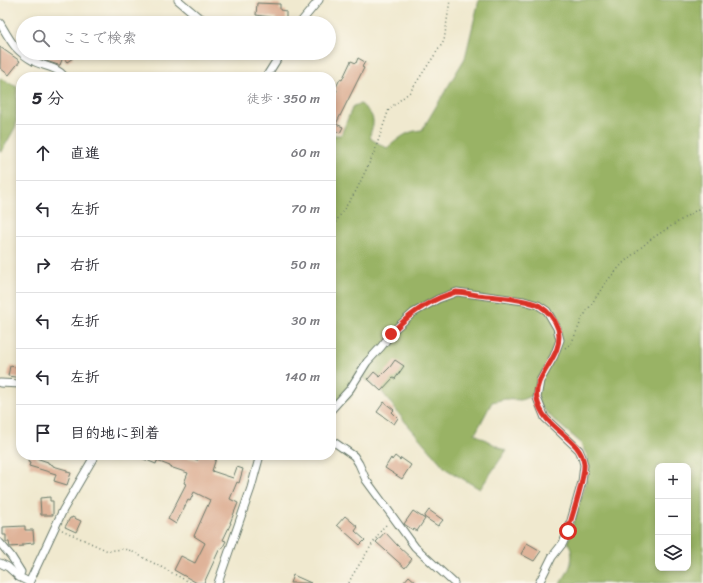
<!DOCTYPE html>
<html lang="ja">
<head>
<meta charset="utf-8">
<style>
	:root { --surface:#fff; --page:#f7f7f7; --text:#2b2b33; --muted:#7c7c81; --line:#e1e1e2 }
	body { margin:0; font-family:Sriracha,"Klee One",sans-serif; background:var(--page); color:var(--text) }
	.controls { position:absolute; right:12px; bottom:12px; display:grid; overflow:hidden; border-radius:8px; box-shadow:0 2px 6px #0003 }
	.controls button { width:36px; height:36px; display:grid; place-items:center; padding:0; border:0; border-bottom:1px solid var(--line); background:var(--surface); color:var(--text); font:20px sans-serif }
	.stop { position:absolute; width:12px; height:12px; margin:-9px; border:3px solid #d93025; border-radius:50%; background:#fff }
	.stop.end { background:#d93025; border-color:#fff; box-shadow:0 1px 4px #0008 }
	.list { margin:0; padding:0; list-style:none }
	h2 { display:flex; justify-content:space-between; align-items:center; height:52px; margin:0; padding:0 16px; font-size:17px }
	h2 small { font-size:13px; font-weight:400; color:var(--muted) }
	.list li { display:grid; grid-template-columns:26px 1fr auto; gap:12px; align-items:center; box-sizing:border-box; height:56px; padding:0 16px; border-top:1px solid var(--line) }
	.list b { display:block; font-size:15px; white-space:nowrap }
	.list em { font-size:13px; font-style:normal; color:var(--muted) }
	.icon { flex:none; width:22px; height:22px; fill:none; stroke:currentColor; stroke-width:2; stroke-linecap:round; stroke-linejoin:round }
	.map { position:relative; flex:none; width:703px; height:583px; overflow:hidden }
	.search { position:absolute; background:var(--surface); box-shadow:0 2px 6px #0003; left:16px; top:16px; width:320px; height:44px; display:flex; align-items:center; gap:10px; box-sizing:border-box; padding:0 14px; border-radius:22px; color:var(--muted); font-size:15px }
	.panel { position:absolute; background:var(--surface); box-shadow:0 2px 6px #0003; left:16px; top:72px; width:320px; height:388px; border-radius:16px }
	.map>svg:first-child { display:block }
</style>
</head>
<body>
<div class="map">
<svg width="703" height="583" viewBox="0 0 703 583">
	<rect width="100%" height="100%" fill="#fbf7ec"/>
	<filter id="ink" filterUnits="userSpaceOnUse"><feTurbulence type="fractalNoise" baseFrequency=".025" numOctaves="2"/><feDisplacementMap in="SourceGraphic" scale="8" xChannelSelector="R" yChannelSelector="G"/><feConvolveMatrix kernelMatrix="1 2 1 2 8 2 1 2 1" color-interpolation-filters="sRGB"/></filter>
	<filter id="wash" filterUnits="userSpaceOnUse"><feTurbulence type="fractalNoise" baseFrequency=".012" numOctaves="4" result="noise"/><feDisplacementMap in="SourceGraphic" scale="16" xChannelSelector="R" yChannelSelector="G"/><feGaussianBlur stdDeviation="0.9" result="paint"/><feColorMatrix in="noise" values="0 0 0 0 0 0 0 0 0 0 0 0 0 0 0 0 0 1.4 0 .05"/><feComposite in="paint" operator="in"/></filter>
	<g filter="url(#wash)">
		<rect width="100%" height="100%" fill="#f0e9cf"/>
		<g fill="#99b365" stroke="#5c784c" fill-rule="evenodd">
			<path d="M479,0H703V583H560C570,571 576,557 568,542L589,470L587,456L580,442L554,420L531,396L521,400L505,399L492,402L475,434L506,451L480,489L446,469L402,418L380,389L360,376L350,398L331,407V135H341L353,106L361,104C367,110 374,115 373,123C373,129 369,132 371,139L387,148C400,138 406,131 422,130L465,58ZM658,466H688V568H658Z"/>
			<polygon points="0,78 17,87 16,126 2,151 0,152"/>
		</g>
		<g id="blocks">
			<g fill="#dfb399">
				<polygon points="257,3 280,4 280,10 286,11 286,20 284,20 284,23 276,23 276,18 256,15"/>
				<polygon points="0,47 20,61 9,75 0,68"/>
				<polygon points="45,53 56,53 62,55 65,53 69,53 73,58 67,62 63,57 60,65 58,65 43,60"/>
				<polygon points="358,58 365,62 362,67 364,68 336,124 343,127 340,133 334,130 331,135 331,102 337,90 335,89 340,79 342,80 351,61 356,63"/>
				<polygon points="395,360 404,366 395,379 393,378 381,391 368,379 374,372 380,377 390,367"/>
				<polygon points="10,366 21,368 21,378 8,376"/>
				<polygon points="384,402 394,410 392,412 398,418 394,424 377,412"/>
				<polygon points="29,455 37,455 36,458 48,462 48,463 53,465 53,466 67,470 67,472 71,473 67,485 54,481 56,474 29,466 30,463 28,462"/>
				<polygon points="134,455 161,455 172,459 173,455 182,457 182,456 198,460 199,455 217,455 212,471 233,478 237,467 243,469 239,483 237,482 230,499 238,503 230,523 231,523 223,540 226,541 222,549 220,548 204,583 197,583 174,570 181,556 195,563 205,543 194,536 210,500 194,492 190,501 188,500 176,524 168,519 186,484 184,483 188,473 170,467 170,466 157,461 156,464"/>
				<polygon points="395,456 400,460 401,458 411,465 402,479 385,468 391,458 392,460"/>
				<polygon points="50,497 50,501 53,501 53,515 41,515 40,498"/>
				<polygon points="429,510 443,520 438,526 424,517"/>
				<polygon points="413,511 425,519 417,531 414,529 413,530 404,524"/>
				<polygon points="345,516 358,527 355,531 365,540 360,545 337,525"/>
				<polygon points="72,517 81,521 76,532 65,527 70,518 72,518"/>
				<polygon points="25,526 25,530 33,530 34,543 23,544 23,546 10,547 9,542 6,542 6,535 3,535 3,527"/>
				<polygon points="385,532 398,546 412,559 405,568 376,542"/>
				<polygon points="527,543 541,551 534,561 521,554"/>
				<polygon points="293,575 311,583 290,583"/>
				<polygon points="409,576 417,583 403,583"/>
			</g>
		</g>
	</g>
	<g filter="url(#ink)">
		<use href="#blocks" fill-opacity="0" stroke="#68796a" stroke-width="1"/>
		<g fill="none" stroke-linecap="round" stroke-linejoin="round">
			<g stroke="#68796a" stroke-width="9">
				<g id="street">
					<polyline points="178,0 197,16 210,23"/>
					<path d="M0,23C11,42 15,51 35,62C46,67 57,67 65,77"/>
					<polyline points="300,23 319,0"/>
					<polyline points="266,77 281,53"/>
					<polyline points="0,383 21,384"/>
					<polyline points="331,410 350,389 367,362 381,347 395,329 413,313 438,299 457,292 524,301 538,305 547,311 557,328 560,340 554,356 540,381 537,398 545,418 579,450 582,457 584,465 582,482 568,531 563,543 552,557 539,583"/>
					<polyline points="331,440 354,456 359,464 366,480 415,547 454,583"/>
					<polyline points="0,543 11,556 21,572 19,577 29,582"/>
					<polyline points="0,563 8,567 19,577"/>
					<polyline points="29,583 63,510 95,455"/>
					<polyline points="218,583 251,488 260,455"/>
				</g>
			</g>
			<g stroke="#68796a" stroke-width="1.5" stroke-dasharray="1 3" stroke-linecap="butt">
				<polyline points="331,229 356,191 374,153 389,109 410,92 444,41 450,0"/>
				<polyline points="565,348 571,344 583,317 606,282 624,262 651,239 703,206"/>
				<polyline points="62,530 108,551 122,549 129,550 191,583"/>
				<polyline points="349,583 352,576 382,529 388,523"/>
			</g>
			<use href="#street" stroke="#fff" stroke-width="7"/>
		</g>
	</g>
	<g fill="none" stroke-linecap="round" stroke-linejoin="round" filter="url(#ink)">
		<path stroke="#d93025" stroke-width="5" d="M391,334C404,318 428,301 447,295C450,294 453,293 456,292C463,292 471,294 477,295C493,297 526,298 540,306C548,311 555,320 558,329C565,357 532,375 537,399C543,430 581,437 584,464C585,480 572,514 568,531"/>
	</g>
</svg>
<div class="controls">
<button>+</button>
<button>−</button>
<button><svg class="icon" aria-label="layers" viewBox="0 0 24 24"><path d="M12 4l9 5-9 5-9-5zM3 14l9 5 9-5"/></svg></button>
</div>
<div class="stop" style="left:568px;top:531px"></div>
<div class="stop end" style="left:391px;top:334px"></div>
<div class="search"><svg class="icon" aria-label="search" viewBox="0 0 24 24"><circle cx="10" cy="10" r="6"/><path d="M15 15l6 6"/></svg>ここで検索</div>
<section class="panel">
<h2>5 分<small>徒歩 · 350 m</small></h2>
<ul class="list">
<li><svg class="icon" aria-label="ahead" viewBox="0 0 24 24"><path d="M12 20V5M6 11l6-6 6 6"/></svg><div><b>直進</b></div><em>60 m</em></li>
<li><svg class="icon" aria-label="left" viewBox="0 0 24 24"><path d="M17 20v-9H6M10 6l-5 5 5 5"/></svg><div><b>左折</b></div><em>70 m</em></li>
<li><svg class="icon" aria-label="right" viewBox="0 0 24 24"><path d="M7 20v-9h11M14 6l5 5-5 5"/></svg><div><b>右折</b></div><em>50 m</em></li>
<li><svg class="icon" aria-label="left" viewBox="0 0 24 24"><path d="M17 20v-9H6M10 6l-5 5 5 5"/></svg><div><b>左折</b></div><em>30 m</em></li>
<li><svg class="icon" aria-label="left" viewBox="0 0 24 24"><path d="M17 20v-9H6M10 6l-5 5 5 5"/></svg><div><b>左折</b></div><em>140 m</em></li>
<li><svg class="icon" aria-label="arrive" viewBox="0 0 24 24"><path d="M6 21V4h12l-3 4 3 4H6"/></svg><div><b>目的地に到着</b></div></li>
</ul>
</section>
</div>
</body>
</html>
